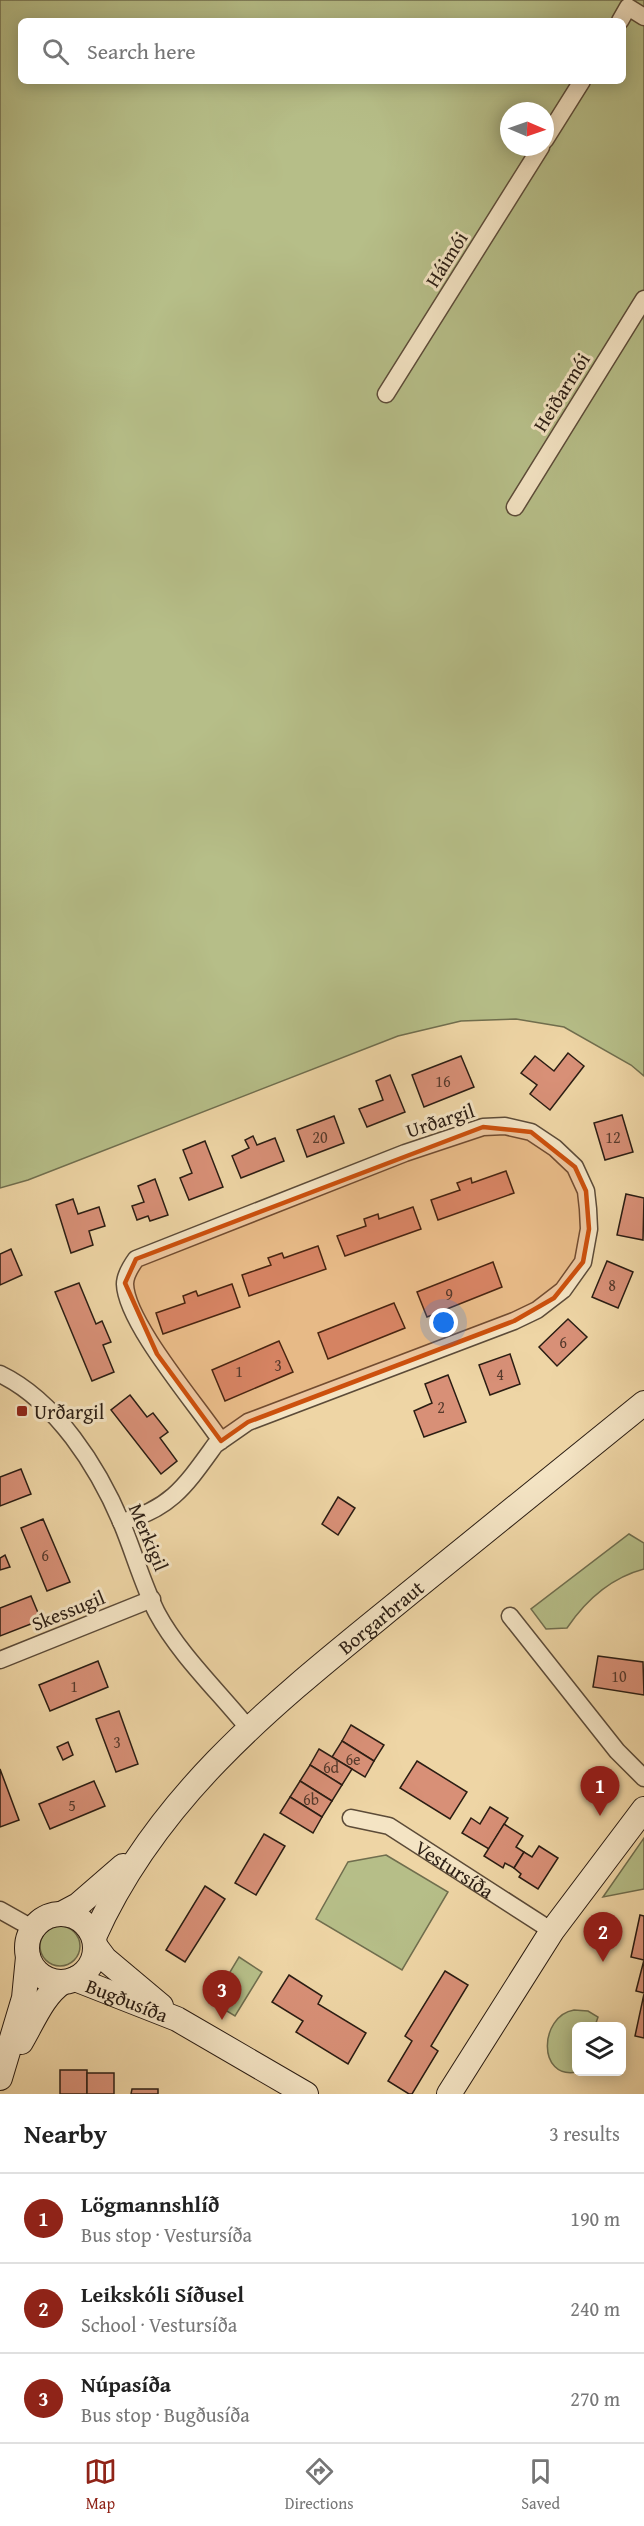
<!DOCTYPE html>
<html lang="en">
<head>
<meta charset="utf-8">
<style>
	:root { --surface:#fff; --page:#f2f2f2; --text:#222; --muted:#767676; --line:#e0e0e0; --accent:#8f2418 }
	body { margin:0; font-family:"Gentium Book Plus",serif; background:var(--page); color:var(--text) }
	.controls { position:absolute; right:18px; bottom:18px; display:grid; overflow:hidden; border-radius:9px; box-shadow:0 3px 15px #0003 }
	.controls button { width:54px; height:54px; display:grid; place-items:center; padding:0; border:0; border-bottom:2px solid var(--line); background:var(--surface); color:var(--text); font:30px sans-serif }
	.compass { position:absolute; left:500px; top:102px; width:54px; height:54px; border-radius:50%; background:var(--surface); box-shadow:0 3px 15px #0003; rotate:92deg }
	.you { position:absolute; left:444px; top:1323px; width:21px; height:21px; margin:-15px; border:4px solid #fff; border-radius:50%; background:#1a73e8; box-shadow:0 0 0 9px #1a73e833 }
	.badge { display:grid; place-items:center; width:39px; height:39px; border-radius:50%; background:var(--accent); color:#fff; font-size:20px; font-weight:700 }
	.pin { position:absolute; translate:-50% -50px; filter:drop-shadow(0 2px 3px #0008) }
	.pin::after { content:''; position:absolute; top:32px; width:21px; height:18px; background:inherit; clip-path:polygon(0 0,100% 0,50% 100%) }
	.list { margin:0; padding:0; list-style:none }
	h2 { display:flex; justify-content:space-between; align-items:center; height:78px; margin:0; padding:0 24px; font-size:26px }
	h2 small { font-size:20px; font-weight:400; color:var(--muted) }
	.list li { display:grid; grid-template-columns:39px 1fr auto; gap:18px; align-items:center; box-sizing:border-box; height:90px; padding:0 24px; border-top:2px solid var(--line) }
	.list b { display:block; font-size:22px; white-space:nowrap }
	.list p { margin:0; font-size:20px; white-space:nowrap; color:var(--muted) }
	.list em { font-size:20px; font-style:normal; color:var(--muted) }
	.icon { flex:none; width:33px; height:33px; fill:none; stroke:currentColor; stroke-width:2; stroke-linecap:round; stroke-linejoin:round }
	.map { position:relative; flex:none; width:644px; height:2094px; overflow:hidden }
	.search { position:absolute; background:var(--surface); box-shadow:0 3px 15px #0003; left:18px; right:18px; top:18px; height:66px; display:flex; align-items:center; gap:15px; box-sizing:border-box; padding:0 21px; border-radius:9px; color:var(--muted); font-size:22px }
	.sheet { height:348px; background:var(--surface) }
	nav { display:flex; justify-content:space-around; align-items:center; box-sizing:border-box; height:84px; border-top:2px solid var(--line); background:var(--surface); font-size:16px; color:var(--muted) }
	nav a { display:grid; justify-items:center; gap:3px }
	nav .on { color:var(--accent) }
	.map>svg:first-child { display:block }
</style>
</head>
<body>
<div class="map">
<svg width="644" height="2094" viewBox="0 0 644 2094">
	<rect width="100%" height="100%" fill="#eed5a5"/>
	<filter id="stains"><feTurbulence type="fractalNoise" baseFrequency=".00333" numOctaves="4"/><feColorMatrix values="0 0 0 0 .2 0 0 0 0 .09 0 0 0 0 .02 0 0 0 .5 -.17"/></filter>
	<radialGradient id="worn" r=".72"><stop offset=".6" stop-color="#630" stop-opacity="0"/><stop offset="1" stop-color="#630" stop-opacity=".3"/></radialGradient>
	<g fill="#b6be88" stroke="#706e4e" stroke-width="1.5" fill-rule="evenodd">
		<path d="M0,0H644V1076L631,1065L564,1027L516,1019L461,1021L398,1036L28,1180L0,1188ZM21,21H623V81H21ZM509,111H545V147H509Z"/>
		<path d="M629,1534L644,1543V1569C610,1578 586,1600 567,1628L546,1629L531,1609Z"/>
		<polygon points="644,1838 644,1889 603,1897"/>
		<polygon points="386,1855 448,1892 402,1970 316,1919 348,1862"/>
		<circle cx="60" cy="1946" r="20"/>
		<polygon points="239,1957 262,1972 235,2016 212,2002"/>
		<path d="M574,2010L588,2011L598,2017L595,2026H576L577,2072C537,2080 539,2016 574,2010Z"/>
	</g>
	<g fill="#d89077" stroke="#2b1d13" stroke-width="1.5">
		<polygon points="568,1053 584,1066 550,1110 530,1094 537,1085 521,1073 535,1056 554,1071"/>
		<polygon points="461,1056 474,1087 424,1107 412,1075"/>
		<polygon points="390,1075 405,1112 367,1127 359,1109 383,1100 376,1081"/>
		<polygon points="622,1115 633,1152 605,1160 594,1123"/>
		<polygon points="334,1116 344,1143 307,1157 297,1130"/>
		<polygon points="253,1136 257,1145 275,1138 284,1161 241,1178 232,1156 249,1148 245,1140"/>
		<polygon points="205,1141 223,1187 189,1200 180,1178 192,1173 183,1150"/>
		<polygon points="506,1171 514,1193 438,1220 431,1200 460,1190 457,1183 471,1178 472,1183"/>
		<polygon points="155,1179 168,1215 150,1221 148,1216 137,1220 132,1206 144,1202 138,1186"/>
		<polygon points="626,1194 644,1198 643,1240 617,1235"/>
		<polygon points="73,1199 78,1214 99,1207 105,1226 89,1231 93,1245 71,1253 56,1205"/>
		<polygon points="413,1207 421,1229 345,1256 337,1236 366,1226 364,1219 378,1214 379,1219"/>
		<polygon points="318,1246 326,1269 249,1296 242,1275 271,1265 268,1258 282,1253 284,1258"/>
		<polygon points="11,1249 22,1275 0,1285 0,1254"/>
		<polygon points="607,1261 633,1272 618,1308 592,1297"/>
		<polygon points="493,1262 502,1287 427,1317 417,1292"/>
		<polygon points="79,1283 96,1324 102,1321 111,1342 103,1345 114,1372 92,1381 55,1292"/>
		<polygon points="232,1284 240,1307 163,1334 156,1313 185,1303 183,1296 196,1291 198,1296"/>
		<polygon points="394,1303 405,1328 328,1359 318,1333"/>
		<polygon points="568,1319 587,1337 557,1366 539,1347"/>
		<polygon points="279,1341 293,1372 225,1401 212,1370"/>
		<polygon points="510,1354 520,1384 490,1395 479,1365"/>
		<polygon points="448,1375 466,1422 424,1437 414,1411 432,1403 425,1384"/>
		<polygon points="130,1395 147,1417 153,1413 168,1432 160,1438 177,1461 161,1474 111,1410"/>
		<polygon points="21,1469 31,1494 0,1506 0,1477"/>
		<polygon points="338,1497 355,1508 338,1535 322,1524"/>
		<polygon points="43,1519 70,1582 47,1591 21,1528"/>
		<polygon points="5,1555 10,1567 0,1570 0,1558"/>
		<polygon points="31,1596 41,1620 0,1636 0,1608"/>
		<polygon points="598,1656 643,1662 644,1695 593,1687"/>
		<polygon points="98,1661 108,1687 50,1711 39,1685"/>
		<polygon points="119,1711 138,1764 116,1772 96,1719"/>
		<polygon points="351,1725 384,1745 374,1761 342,1741"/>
		<polygon points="342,1741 374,1761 365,1777 332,1757"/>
		<polygon points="68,1742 73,1755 63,1760 57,1747"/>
		<polygon points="319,1749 352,1769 342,1785 310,1765"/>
		<polygon points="417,1761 467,1792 450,1819 400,1788"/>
		<polygon points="310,1765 342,1785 332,1801 300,1781"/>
		<polygon points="0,1769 19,1820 0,1827"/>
		<polygon points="94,1781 105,1806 50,1829 39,1804"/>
		<polygon points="300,1781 332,1801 322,1817 290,1797"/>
		<polygon points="290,1797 322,1817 313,1833 280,1813"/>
		<polygon points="490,1807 508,1818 489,1849 462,1833 471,1818 480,1824"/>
		<polygon points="504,1824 523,1836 516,1847 524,1852 514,1868 505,1863 503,1868 484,1856"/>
		<polygon points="264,1834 285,1846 256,1895 235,1883"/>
		<polygon points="539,1846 558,1858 538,1889 519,1877 521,1874 514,1868 524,1852 532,1857"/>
		<polygon points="205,1886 225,1899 185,1962 166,1950"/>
		<polygon points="640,1915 644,1916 644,1993 636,1991 644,1960 631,1957"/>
		<polygon points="445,1971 468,1985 431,2046 438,2051 412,2094 409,2094 388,2081 412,2041 405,2036"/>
		<polygon points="289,1975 322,1996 318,2004 366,2033 348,2064 296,2032 303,2021 272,2002"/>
		<polygon points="644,1994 644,2038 635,2036"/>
		<rect x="60" y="2070" width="27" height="24"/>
		<rect x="87" y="2073" width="27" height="21"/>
		<polygon points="132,2089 158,2089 158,2094 131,2094"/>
	</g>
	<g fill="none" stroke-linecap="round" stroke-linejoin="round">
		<g stroke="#5c4b38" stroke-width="19">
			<g id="street">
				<polyline points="620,21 628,7 644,17"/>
				<polyline points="545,140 582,81"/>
				<polyline points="386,394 541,147"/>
				<polyline points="515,507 644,299"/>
				<path d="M0,1374C56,1401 98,1467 122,1524C134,1553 143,1585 157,1613C179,1654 219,1692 248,1728"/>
				<path d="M121,1522C171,1509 186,1485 215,1445L248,1422L514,1321L537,1310L563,1290L583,1262L589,1229L588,1209L586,1191L575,1167L555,1148L531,1132L505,1126L483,1127L405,1153L136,1259C131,1266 125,1275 125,1284C126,1323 198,1406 221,1441"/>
				<polyline points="510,1616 617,1751 644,1778"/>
				<polyline points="0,1660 152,1599"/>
				<path id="s1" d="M351,1818L389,1826L552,1931"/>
				<polyline points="0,1910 32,1928"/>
			</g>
		</g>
		<g stroke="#2b1d13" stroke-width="26">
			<g id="secondary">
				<polyline points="63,1913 78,1905 123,1866"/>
				<circle cx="61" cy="1948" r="34"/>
				<path id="s2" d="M94,1937C160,1789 285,1695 407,1595C486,1531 565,1467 644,1403"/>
				<polyline points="96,1947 105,1959 161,2006"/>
				<path id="s3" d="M75,1979L177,2019L306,2094"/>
				<path d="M21,2042C33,2022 43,1995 63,1982"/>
				<polyline points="0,2078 24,1998 28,1957"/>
				<polyline points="449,2094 552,1931 644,1809"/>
			</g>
		</g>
		<use href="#street" stroke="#f4e4c4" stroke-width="16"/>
		<use href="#secondary" stroke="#f4e4c4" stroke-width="24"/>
	</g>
	<path fill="#cc500d" fill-opacity="0.2" stroke="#cc500d" stroke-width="4.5" stroke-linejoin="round" d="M483,1127L531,1132L575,1167L586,1191L589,1229L583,1262L554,1298L514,1321L248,1422L221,1441L157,1354L125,1283L136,1259Z"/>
	<rect fill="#8f2418" stroke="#f4e4c4" stroke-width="2" x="16" y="1405" width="12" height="12" rx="3"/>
	<g text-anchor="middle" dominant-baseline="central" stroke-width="6" stroke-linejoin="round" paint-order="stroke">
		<g font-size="16" fill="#563a2c">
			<text x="443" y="1081">16</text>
			<text x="320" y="1137">20</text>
			<text x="613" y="1137">12</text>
			<text x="612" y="1285">8</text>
			<text x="449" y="1294">9</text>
			<text x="563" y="1342">6</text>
			<text x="278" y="1365">3</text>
			<text x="239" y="1371">1</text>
			<text x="500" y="1374">4</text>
			<text x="441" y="1407">2</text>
			<text x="45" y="1555">6</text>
			<text x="619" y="1676">10</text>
			<text x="74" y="1686">1</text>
			<text x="117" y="1742">3</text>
			<text x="353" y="1759">6e</text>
			<text x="331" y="1767">6d</text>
			<text x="311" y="1799">6b</text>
			<text x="72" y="1805">5</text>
		</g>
		<g font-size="20" fill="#2b1d13" stroke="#f4e4c4">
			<text transform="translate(446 259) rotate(-58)">Háimói</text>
			<text transform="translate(561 392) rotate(-58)">Heiðarmói</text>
			<text transform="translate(440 1120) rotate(-18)">Urðargil</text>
			<text transform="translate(149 1537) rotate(67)">Merkigil</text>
			<text transform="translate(68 1610) rotate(-22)">Skessugil</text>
			<text stroke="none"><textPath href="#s2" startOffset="434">Borgarbraut</textPath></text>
			<text stroke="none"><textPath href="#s1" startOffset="117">Vestursíða</textPath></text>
			<text stroke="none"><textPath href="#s3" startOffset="56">Bugðusíða</textPath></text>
		</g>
		<g font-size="20" fill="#2b1d13" stroke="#f4e4c4" text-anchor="start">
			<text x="34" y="1411">Urðargil</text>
		</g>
	</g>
	<rect width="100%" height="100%" filter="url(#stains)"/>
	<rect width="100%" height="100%" fill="url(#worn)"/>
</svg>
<div class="controls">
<button><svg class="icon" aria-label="layers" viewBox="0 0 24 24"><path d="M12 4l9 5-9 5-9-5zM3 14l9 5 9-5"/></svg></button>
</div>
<svg class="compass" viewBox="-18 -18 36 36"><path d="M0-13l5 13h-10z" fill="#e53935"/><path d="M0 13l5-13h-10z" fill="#767676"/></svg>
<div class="you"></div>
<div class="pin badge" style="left:600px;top:1816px">1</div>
<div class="pin badge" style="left:603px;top:1962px">2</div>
<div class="pin badge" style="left:222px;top:2020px">3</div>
<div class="search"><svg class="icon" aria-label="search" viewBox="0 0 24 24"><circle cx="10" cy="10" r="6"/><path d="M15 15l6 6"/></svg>Search here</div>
</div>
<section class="sheet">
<h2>Nearby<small>3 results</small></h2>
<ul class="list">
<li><span class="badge">1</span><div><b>Lögmannshlíð</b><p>Bus stop · Vestursíða</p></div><em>190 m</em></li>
<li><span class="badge">2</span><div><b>Leikskóli Síðusel</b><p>School · Vestursíða</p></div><em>240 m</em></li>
<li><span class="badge">3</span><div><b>Núpasíða</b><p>Bus stop · Bugðusíða</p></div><em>270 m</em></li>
</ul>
</section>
<nav>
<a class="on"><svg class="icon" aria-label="map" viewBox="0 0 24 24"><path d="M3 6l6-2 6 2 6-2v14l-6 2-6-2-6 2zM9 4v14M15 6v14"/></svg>Map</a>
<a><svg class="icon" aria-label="directions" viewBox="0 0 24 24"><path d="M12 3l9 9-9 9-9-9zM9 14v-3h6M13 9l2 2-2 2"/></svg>Directions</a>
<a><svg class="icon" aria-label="saved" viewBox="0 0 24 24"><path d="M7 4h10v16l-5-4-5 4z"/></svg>Saved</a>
</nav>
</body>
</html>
